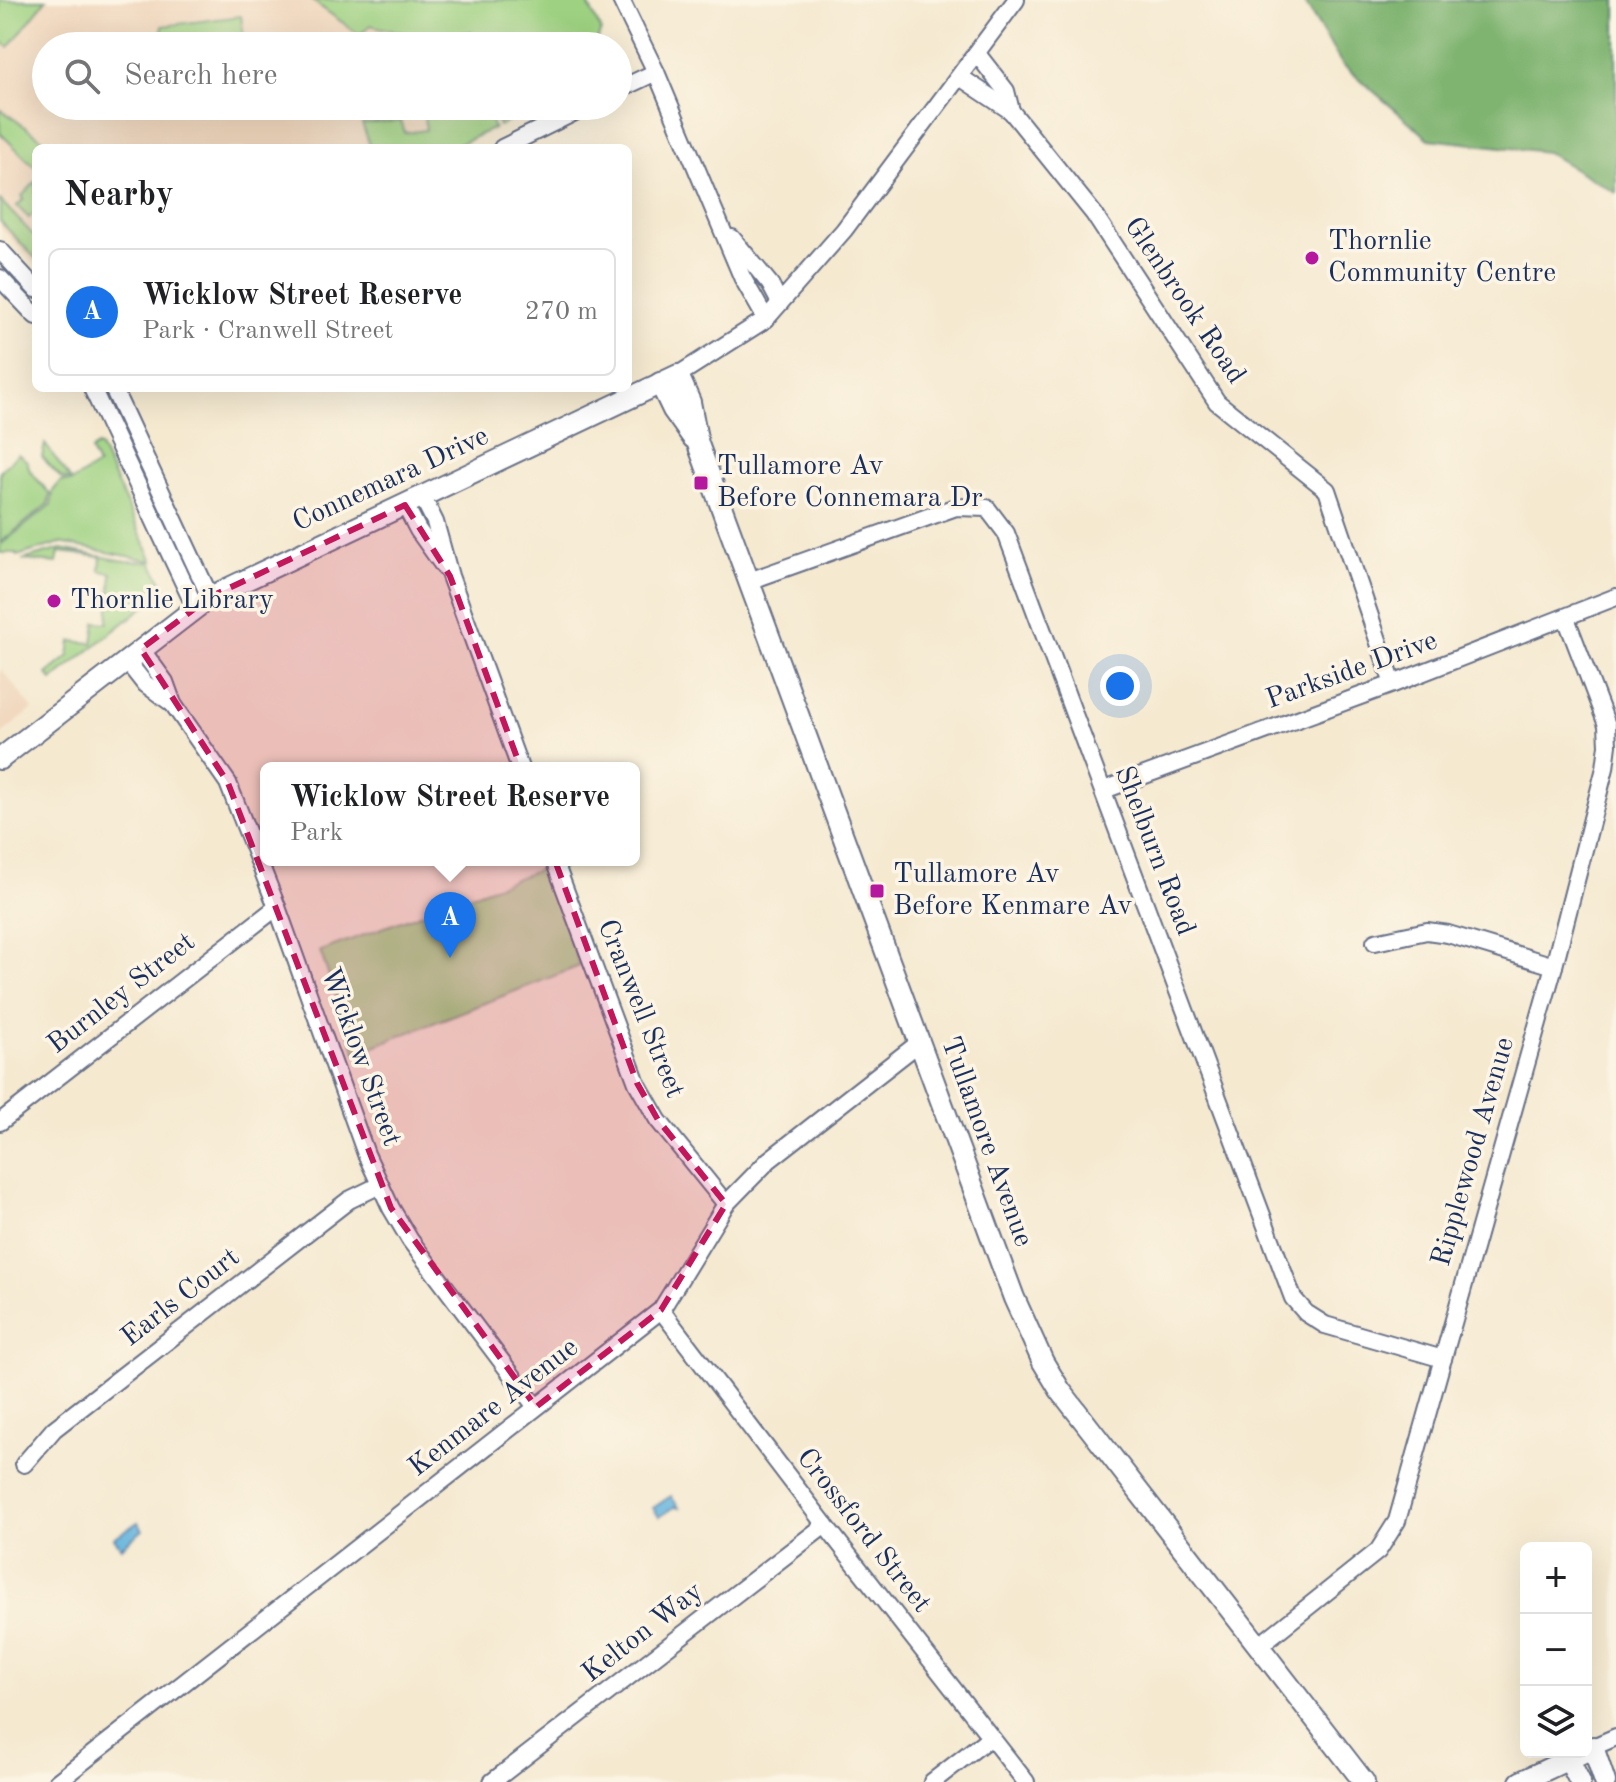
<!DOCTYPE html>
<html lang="en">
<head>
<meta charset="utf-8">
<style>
	:root { --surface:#fff; --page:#f2f2f2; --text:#202124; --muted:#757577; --line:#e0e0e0; --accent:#1a73e8 }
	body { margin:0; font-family:"Old Standard TT",serif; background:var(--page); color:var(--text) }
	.controls { position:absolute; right:24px; bottom:24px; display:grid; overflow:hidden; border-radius:12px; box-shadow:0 8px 32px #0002 }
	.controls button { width:72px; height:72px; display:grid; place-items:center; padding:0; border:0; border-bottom:2px solid var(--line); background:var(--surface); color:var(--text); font:40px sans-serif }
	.you { position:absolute; left:1120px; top:686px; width:28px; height:28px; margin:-20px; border:6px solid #fff; border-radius:50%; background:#1a73e8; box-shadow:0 0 0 12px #1a73e833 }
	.badge { display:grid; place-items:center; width:52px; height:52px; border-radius:50%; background:var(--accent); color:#fff; font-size:26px; font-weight:700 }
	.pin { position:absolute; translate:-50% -66px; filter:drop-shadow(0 2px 4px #0008) }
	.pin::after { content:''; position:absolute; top:42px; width:28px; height:24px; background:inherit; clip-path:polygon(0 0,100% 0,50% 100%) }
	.popup { position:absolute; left:260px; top:762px; width:380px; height:104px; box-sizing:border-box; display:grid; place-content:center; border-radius:12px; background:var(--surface); filter:drop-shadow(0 2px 6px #0005); font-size:26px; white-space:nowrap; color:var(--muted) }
	.popup b { font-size:30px; color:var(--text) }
	.popup::after { content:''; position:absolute; left:50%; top:100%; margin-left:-16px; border:16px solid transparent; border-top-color:var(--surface) }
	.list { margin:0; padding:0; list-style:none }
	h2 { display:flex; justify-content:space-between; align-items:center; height:104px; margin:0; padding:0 32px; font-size:34px }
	h2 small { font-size:26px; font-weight:400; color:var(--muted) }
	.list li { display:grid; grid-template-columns:52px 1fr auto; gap:24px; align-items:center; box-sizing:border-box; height:128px; margin:0 16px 16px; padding:0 16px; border:2px solid var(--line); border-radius:12px }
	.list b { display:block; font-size:30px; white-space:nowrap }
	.list p { margin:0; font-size:26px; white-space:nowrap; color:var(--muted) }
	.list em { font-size:26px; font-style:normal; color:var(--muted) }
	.icon { flex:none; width:44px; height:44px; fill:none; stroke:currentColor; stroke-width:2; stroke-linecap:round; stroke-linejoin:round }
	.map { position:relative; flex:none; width:1616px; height:1782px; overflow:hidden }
	.search { position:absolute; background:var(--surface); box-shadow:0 8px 32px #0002; left:32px; top:32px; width:600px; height:88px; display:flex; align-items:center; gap:20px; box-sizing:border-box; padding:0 28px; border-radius:44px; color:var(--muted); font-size:30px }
	.panel { position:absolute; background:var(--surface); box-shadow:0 8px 32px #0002; left:32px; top:144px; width:600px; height:248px; border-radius:12px }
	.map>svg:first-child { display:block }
</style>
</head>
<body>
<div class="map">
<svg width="1616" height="1782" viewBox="0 0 1616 1782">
	<rect width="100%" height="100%" fill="#fcf5e5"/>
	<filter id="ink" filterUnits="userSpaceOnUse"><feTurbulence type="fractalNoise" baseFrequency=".0125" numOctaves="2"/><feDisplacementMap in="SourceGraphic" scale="16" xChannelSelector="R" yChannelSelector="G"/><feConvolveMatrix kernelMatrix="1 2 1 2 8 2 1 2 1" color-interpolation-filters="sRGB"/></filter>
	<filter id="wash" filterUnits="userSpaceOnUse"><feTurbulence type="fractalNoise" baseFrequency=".006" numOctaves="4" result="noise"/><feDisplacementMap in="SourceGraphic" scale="32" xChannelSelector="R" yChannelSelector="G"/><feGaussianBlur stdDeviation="1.8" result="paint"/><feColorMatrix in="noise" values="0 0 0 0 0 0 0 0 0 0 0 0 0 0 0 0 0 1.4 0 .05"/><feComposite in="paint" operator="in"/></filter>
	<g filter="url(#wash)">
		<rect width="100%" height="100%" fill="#f5e9d0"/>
		<g fill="#f0d6bc">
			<polygon points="0,0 582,0 603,46 46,46 46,106 527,106 441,148 36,148 36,266 0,227"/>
			<polygon points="0,668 33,709 0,735"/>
		</g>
		<g fill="#9ed181" stroke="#5c8070" stroke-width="2">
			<polygon points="0,0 46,0 9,47 0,41"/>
			<polygon points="311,0 586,0 601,30 595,46 473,46 471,32 436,37 435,41 370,25 360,35"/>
			<polygon points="241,16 245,46 164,46 162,26"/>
			<polygon points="440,106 484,106 494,128 451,148 371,148 362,124 401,121 405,133 426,130 424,115 440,111"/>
			<polygon points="489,106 542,106 499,126"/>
			<polygon points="0,109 55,148 36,148 36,168 0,133"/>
			<polygon points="36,181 36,211 29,218 17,206 24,199 22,196"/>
			<polygon points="0,200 36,238 36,259 0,221"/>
			<polygon points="45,444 71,480 61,478 42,457"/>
			<polygon points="97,446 100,447 153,561 60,543 17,556 16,553 0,553 0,545 51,505 53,491 61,481 71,482 98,465 91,451"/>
			<polygon points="18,454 27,461 30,471 50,494 48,504 0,543 0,471"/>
			<polygon points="61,549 125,561 151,562 166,589 52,680 47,674 69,656 71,641 93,643 96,622 108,623 112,573 100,571 101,557 59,552 57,563 22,560"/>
			<polygon points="544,868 580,966 356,1053 320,951"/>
		</g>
		<polygon fill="#7eb36f" stroke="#4c7166" stroke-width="2" points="1303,0 1616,0 1616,193 1546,152 1429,139 1342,64"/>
		<g fill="#62b3dd" stroke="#3e719e" stroke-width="2">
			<polygon points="671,1496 679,1508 675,1507 659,1517 653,1508"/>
			<polygon points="138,1522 143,1530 121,1547 114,1538"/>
		</g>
	</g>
	<g filter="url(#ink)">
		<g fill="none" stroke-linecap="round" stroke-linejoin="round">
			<g stroke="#677086" stroke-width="20">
				<g id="minor">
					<polyline points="621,0 656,72 742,277 766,319"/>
					<polyline points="978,55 1006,91 1011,111"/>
					<polyline points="960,77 1011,111 1094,214 1217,402 1327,490 1393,684"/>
					<polyline points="618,90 656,72"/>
					<polyline points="502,148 587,106"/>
					<polyline points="732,238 770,284 780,303"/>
					<polyline points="0,250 36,289"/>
					<polyline points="0,278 36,316"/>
					<polyline points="678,375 766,319 780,303 844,230 1016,0"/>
					<polyline points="92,388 195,607"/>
					<polyline points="113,388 210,597"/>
					<polyline points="422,496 435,522 450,576 520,768"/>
					<polyline points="405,505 418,530 445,568"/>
					<polyline points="749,581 956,507 987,508 1006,533 1293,1298 1306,1313 1325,1325 1443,1359"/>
					<polyline points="141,649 165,682 173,704 228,783 277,907 366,1154 391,1208 410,1240 536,1407"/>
					<polyline points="126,660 144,683 173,704"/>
					<polyline points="1104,790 1393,684 1616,597"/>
					<polyline points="554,860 637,1083 658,1120 726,1204"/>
					<polyline points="1375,942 1427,931 1448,934 1554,966"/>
					<polyline points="0,1122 277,907"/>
					<polyline points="661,1310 825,1525 1026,1782"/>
					<polyline points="24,1464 54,1429 349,1200 380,1185"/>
					<polyline points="1260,1645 1378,1551 1397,1521 1554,966 1605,768 1608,745 1607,725 1566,618"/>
					<polyline points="1593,1747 1616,1737"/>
					<polyline points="57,1782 661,1310 726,1204 769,1160 920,1042"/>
					<polyline points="492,1782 825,1525"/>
					<polyline points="932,1782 989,1738"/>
				</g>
			</g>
			<g stroke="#677086" stroke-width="24">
				<g id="tertiary">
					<polyline points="660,383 673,410 693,438"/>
					<polyline points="0,759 210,597 678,375 690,402 698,444 1014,1298 1043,1362 1060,1390 1364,1782"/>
					<polyline points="1586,1751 1593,1747 1605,1782"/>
					<polyline points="1569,1760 1580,1782"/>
					<polyline points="1520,1782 1584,1752"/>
				</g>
			</g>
			<use href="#minor" stroke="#fff" stroke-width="16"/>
			<use href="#tertiary" stroke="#fff" stroke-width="20"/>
		</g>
	</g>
	<path fill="#c2185b" fill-opacity="0.2" stroke="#c2185b" stroke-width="6" stroke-dasharray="16 10" stroke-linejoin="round" d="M405,505L450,576L637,1083L658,1120L726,1204L661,1310L536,1407L391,1208L228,783L141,649L210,597Z"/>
	<g fill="#b5179e" stroke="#fcf5e5" stroke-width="3">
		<circle cx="1312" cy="258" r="8"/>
		<rect x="693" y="475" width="16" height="16" rx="4"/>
		<circle cx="54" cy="601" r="8"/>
		<rect x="869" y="883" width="16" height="16" rx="4"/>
	</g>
	<g text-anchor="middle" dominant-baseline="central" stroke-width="7" stroke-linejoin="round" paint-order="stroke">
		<g font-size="28" fill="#1b2f5e" stroke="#fcf5e5" text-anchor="start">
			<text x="1328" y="242">Thornlie<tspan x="1328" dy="32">Community Centre</tspan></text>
			<text x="717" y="467">Tullamore Av<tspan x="717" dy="32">Before Connemara Dr</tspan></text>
			<text x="70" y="601">Thornlie Library</text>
			<text x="893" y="875">Tullamore Av<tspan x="893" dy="32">Before Kenmare Av</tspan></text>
		</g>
		<g font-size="28" fill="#1b2f5e" stroke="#fcf5e5">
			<text transform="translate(1184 301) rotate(56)">Glenbrook Road</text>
			<text transform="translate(391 480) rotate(-25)">Connemara Drive</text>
			<text transform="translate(1352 671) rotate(-20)">Parkside Drive</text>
			<text transform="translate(1154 851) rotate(69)">Shelburn Road</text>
			<text transform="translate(122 994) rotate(-38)">Burnley Street</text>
			<text transform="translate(640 1009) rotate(68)">Cranwell Street</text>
			<text transform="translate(360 1057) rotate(70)">Wicklow Street</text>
			<text transform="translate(986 1142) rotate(70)">Tullamore Avenue</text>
			<text transform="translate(1474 1152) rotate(-74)">Ripplewood Avenue</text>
			<text transform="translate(181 1298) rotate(-38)">Earls Court</text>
			<text transform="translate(494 1408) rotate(-38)">Kenmare Avenue</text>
			<text transform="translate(863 1531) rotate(52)">Crossford Street</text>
			<text transform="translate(643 1633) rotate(-38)">Kelton Way</text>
		</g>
	</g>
</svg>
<div class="controls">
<button>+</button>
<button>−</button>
<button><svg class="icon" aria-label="layers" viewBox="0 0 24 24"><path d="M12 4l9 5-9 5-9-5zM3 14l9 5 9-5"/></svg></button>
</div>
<div class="you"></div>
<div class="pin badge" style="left:450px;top:958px">A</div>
<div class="popup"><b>Wicklow Street Reserve</b>Park</div>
<div class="search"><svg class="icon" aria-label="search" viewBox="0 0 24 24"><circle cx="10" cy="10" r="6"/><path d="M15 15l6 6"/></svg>Search here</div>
<section class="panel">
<h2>Nearby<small></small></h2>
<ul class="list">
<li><span class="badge">A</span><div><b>Wicklow Street Reserve</b><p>Park · Cranwell Street</p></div><em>270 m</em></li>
</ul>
</section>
</div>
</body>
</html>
